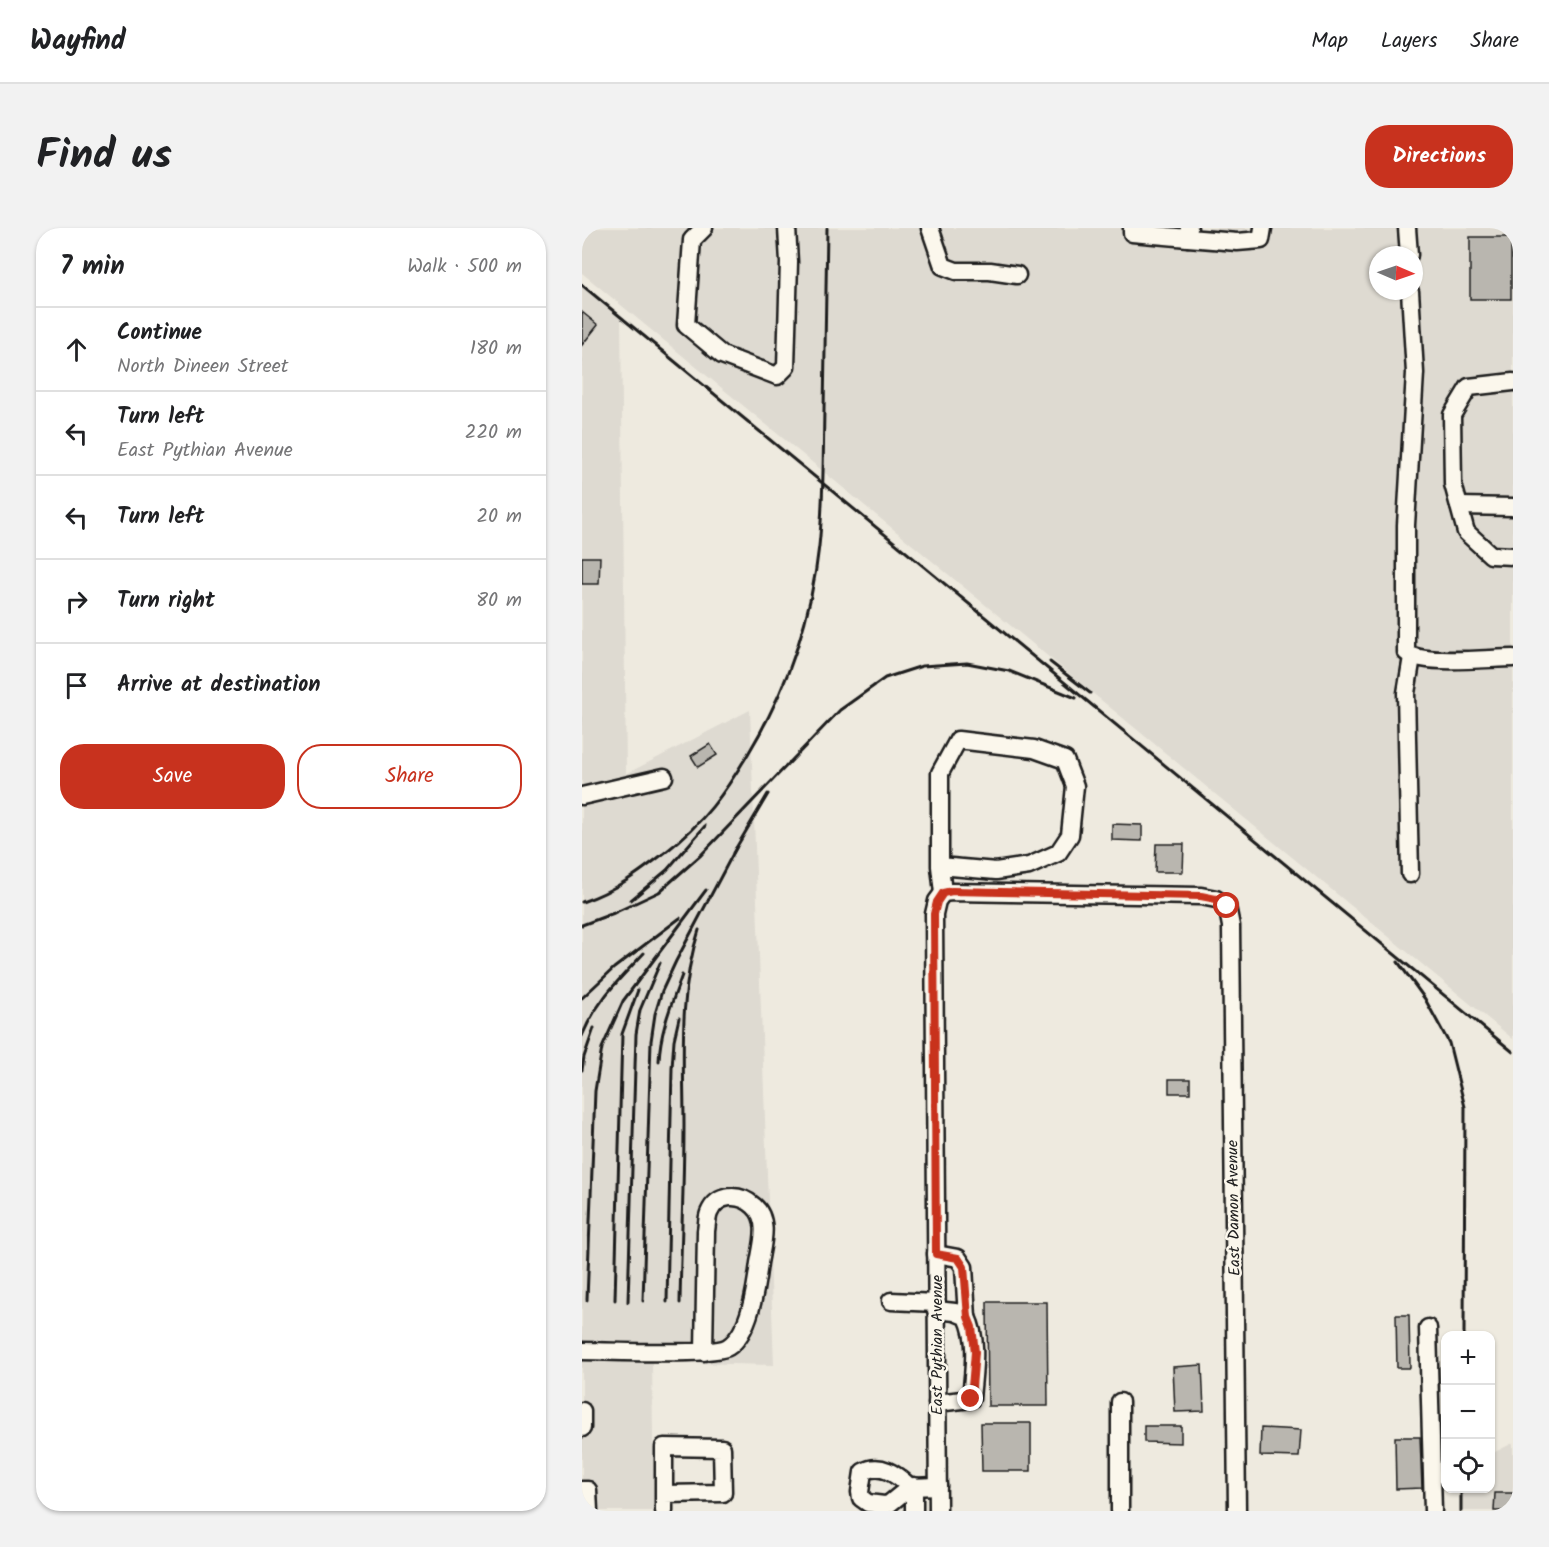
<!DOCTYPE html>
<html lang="en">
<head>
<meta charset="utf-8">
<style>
	:root { --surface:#fff; --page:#f2f2f2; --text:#202124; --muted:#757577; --line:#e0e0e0; --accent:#c8321e }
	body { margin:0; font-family:Kalam,sans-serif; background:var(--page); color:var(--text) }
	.controls { position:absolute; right:18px; bottom:18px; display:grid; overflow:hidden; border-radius:12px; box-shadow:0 2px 4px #0004 }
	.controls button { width:54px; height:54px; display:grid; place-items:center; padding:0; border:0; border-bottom:2px solid var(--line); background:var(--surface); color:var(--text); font:30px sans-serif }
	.compass { position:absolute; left:787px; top:18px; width:54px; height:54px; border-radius:50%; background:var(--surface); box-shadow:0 2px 4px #0004; rotate:92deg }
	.stop { position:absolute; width:18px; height:18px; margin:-14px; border:4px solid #c8321e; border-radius:50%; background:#fff }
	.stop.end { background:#c8321e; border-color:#fff; box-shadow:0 2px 6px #0008 }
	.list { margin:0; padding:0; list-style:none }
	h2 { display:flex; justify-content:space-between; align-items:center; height:78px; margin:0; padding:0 24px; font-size:26px }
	h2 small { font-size:20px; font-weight:400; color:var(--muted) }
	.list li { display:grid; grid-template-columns:39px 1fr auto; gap:18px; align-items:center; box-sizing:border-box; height:84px; padding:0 24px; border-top:2px solid var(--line) }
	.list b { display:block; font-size:22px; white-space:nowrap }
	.list p { margin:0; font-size:20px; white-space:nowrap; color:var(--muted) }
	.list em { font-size:20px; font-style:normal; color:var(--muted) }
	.actions { display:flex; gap:12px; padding:18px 24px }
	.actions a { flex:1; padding:14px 0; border:2px solid var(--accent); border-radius:24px; text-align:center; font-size:21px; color:var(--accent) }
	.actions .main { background:var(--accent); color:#fff }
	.icon { flex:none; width:33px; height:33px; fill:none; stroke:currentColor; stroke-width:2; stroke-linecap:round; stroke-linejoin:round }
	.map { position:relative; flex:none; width:931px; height:1283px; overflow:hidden; border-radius:24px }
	header { display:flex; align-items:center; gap:36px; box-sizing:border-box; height:84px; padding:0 30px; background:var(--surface); border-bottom:2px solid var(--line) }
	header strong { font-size:28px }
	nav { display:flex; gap:33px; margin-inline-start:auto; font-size:21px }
	.intro { display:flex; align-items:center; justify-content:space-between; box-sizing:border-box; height:144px; padding:0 36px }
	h1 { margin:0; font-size:42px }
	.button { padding:15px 27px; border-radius:24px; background:var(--accent); color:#fff; font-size:21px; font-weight:700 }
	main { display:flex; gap:36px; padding:0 36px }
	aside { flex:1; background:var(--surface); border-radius:24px; box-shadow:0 2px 4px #0004 }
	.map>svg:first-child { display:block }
</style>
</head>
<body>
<header>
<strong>Wayfind</strong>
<nav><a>Map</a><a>Layers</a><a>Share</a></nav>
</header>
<div class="intro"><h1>Find us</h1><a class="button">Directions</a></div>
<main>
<aside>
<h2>7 min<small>Walk · 500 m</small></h2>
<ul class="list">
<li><svg class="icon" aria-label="ahead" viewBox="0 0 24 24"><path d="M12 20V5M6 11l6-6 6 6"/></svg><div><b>Continue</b><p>North Dineen Street</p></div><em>180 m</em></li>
<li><svg class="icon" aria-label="left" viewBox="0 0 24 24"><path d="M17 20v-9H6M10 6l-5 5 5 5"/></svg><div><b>Turn left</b><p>East Pythian Avenue</p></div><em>220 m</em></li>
<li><svg class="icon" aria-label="left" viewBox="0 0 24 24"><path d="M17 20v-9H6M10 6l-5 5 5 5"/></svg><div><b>Turn left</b></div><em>20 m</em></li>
<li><svg class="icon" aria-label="right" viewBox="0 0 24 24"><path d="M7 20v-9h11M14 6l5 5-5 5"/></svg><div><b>Turn right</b></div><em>80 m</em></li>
<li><svg class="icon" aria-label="arrive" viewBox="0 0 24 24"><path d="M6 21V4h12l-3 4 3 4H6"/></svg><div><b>Arrive at destination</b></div></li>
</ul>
<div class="actions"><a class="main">Save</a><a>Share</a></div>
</aside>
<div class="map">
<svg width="931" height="1283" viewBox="0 0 931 1283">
	<rect width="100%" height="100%" fill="#eeeadf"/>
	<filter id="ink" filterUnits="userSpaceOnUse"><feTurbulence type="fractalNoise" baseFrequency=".0167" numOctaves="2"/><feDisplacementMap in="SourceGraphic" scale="12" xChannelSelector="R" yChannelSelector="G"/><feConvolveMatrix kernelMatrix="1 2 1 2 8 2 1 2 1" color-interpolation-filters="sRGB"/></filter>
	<g filter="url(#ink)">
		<g fill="#dedad1" fill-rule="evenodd">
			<path d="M0,0H931V811L0,45ZM796,27H832V63H796Z"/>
			<polygon points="0,57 39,89 44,546 168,482 192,1137 70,1134 72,1283 0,1283"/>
			<polygon points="931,1215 931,1283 879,1283 879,1261 909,1260 909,1226"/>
		</g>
		<g fill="#b9b6af" stroke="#1c1c1c" stroke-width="1.5">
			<rect x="888" y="9" width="41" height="62"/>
			<polygon points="0,84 16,97 0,117"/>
			<polygon points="0,329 18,329 17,356 0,356"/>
			<polygon points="128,516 135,527 116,539 109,528"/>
			<polygon points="530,596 560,597 560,613 530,612"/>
			<polygon points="574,616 602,616 601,644 573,644"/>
			<rect x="587" y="851" width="21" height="14"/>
			<polygon points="405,1074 465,1074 466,1178 406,1178"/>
			<polygon points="814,1087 827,1087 828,1140 815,1140"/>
			<polygon points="620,1137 622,1183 593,1184 591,1139"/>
			<polygon points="399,1195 449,1195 449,1243 400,1243"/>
			<polygon points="562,1198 599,1198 599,1215 562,1214"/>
			<polygon points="679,1200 719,1202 717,1229 678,1228"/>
			<polygon points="813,1209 838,1209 840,1260 814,1261"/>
			<polygon points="913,1265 931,1265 931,1283 912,1283"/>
		</g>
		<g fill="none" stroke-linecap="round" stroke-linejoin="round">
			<g stroke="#1c1c1c" stroke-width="21">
				<g id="minor">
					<polyline points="122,0 110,12 104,97 140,127 195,148 204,139 207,34 205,0"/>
					<polyline points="348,0 361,38 374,43 408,43 435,47"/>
					<polyline points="550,0 550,5 606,10"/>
					<polyline points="607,0 606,10 655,14 679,12 681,0"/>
					<polyline points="825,0 827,27"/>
					<path d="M828,63L833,145L824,297V424C839,438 907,430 931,430"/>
					<polyline points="931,154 887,159 870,187 871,256 884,304 909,327 931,328"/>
					<polyline points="877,278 931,279"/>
					<polyline points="0,568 82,549"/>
					<polyline points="358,638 414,643 447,638 476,625 488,607 493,558 483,532 452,521 376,512 358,545 358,638 361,665"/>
					<polyline points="828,646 824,465 830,429"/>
					<polyline points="361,665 370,664 619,668 634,671 645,678 649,698 655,1283"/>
					<polyline points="354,1026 376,1030 382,1039 385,1089"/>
					<polyline points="309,1073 354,1075"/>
					<path d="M354,1082L373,1084L385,1089C397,1114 391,1144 389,1171L355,1175"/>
					<polyline points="846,1100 851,1283"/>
					<path d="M0,1123C24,1123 132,1128 146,1119C168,1105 174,1059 177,1035C180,1017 188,992 172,978C158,965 135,965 127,985C125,990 125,997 124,1003L122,1124"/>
					<polyline points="0,1183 0,1200"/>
					<path d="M328,1259C314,1246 298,1234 281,1244L278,1264L279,1270L286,1275L302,1277L307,1276L328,1259L356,1258"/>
					<polyline points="0,1262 6,1262 7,1283"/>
					<polyline points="82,1283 82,1219 140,1220 141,1265 82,1266"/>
					<polyline points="332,1283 332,1258"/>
					<polyline points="356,1283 352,686 355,673 361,665"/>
					<polyline points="538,1283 538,1174"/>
				</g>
			</g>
			<use href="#minor" stroke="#fbf7ec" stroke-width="16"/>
			<g stroke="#1c1c1c" stroke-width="3">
				<polyline points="0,57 931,824"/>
				<polyline points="468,434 508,465"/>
				<polyline points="151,625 186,566"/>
				<polyline points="49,672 85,642 123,598"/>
				<path d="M0,674C33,663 58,644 85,623C122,594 142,566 166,526C204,463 229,392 237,318C242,273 241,227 242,182C243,121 244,61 245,0"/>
				<polyline points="0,697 32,685 77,664 119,627 258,482 303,450 340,438 385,435 427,443 494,470"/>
				<polyline points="816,734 843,771 867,815 883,879 882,1108"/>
				<polyline points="0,770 32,740 98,690"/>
				<path d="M0,808C15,772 36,753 62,725"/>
				<path d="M77,833C78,803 90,775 100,747"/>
				<polyline points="0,842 2,829 12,800"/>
				<polyline points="5,1072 13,863 20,820 41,773 124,662"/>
				<polyline points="33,1072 40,806 56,762"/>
				<polyline points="61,1073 69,813 73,786 80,763 94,733 154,620"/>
				<polyline points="46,1074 54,806 58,782 78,735"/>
				<polyline points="85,1074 90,840 92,812 97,790"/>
				<path d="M98,1075C99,1015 102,956 102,897C102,832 96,765 117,702"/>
				<polyline points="879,1283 879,1260"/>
			</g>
		</g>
	</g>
	<g fill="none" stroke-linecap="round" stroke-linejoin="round" filter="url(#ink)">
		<polyline stroke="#c8321e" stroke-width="8" points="389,1171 393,1124 390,1099 386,1089 382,1039 376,1030 354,1026 352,686 355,674 361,665 370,663 619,668 634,671 645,678"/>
	</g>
	<g text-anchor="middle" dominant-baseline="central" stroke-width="5" stroke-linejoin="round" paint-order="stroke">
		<g font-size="16" fill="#1c1c1c" stroke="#fbf7ec">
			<text transform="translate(652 980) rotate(-91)">East Damon Avenue</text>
			<text transform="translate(355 1117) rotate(-90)">East Pythian Avenue</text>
		</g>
	</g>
</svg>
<div class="controls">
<button>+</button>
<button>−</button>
<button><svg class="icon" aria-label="locate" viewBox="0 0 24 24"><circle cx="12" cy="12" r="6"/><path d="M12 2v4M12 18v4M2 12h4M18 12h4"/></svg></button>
</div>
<svg class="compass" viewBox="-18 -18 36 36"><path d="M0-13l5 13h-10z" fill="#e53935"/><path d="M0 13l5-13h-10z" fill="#757577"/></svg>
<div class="stop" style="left:645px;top:678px"></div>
<div class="stop end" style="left:389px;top:1171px"></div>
</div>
</main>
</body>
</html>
